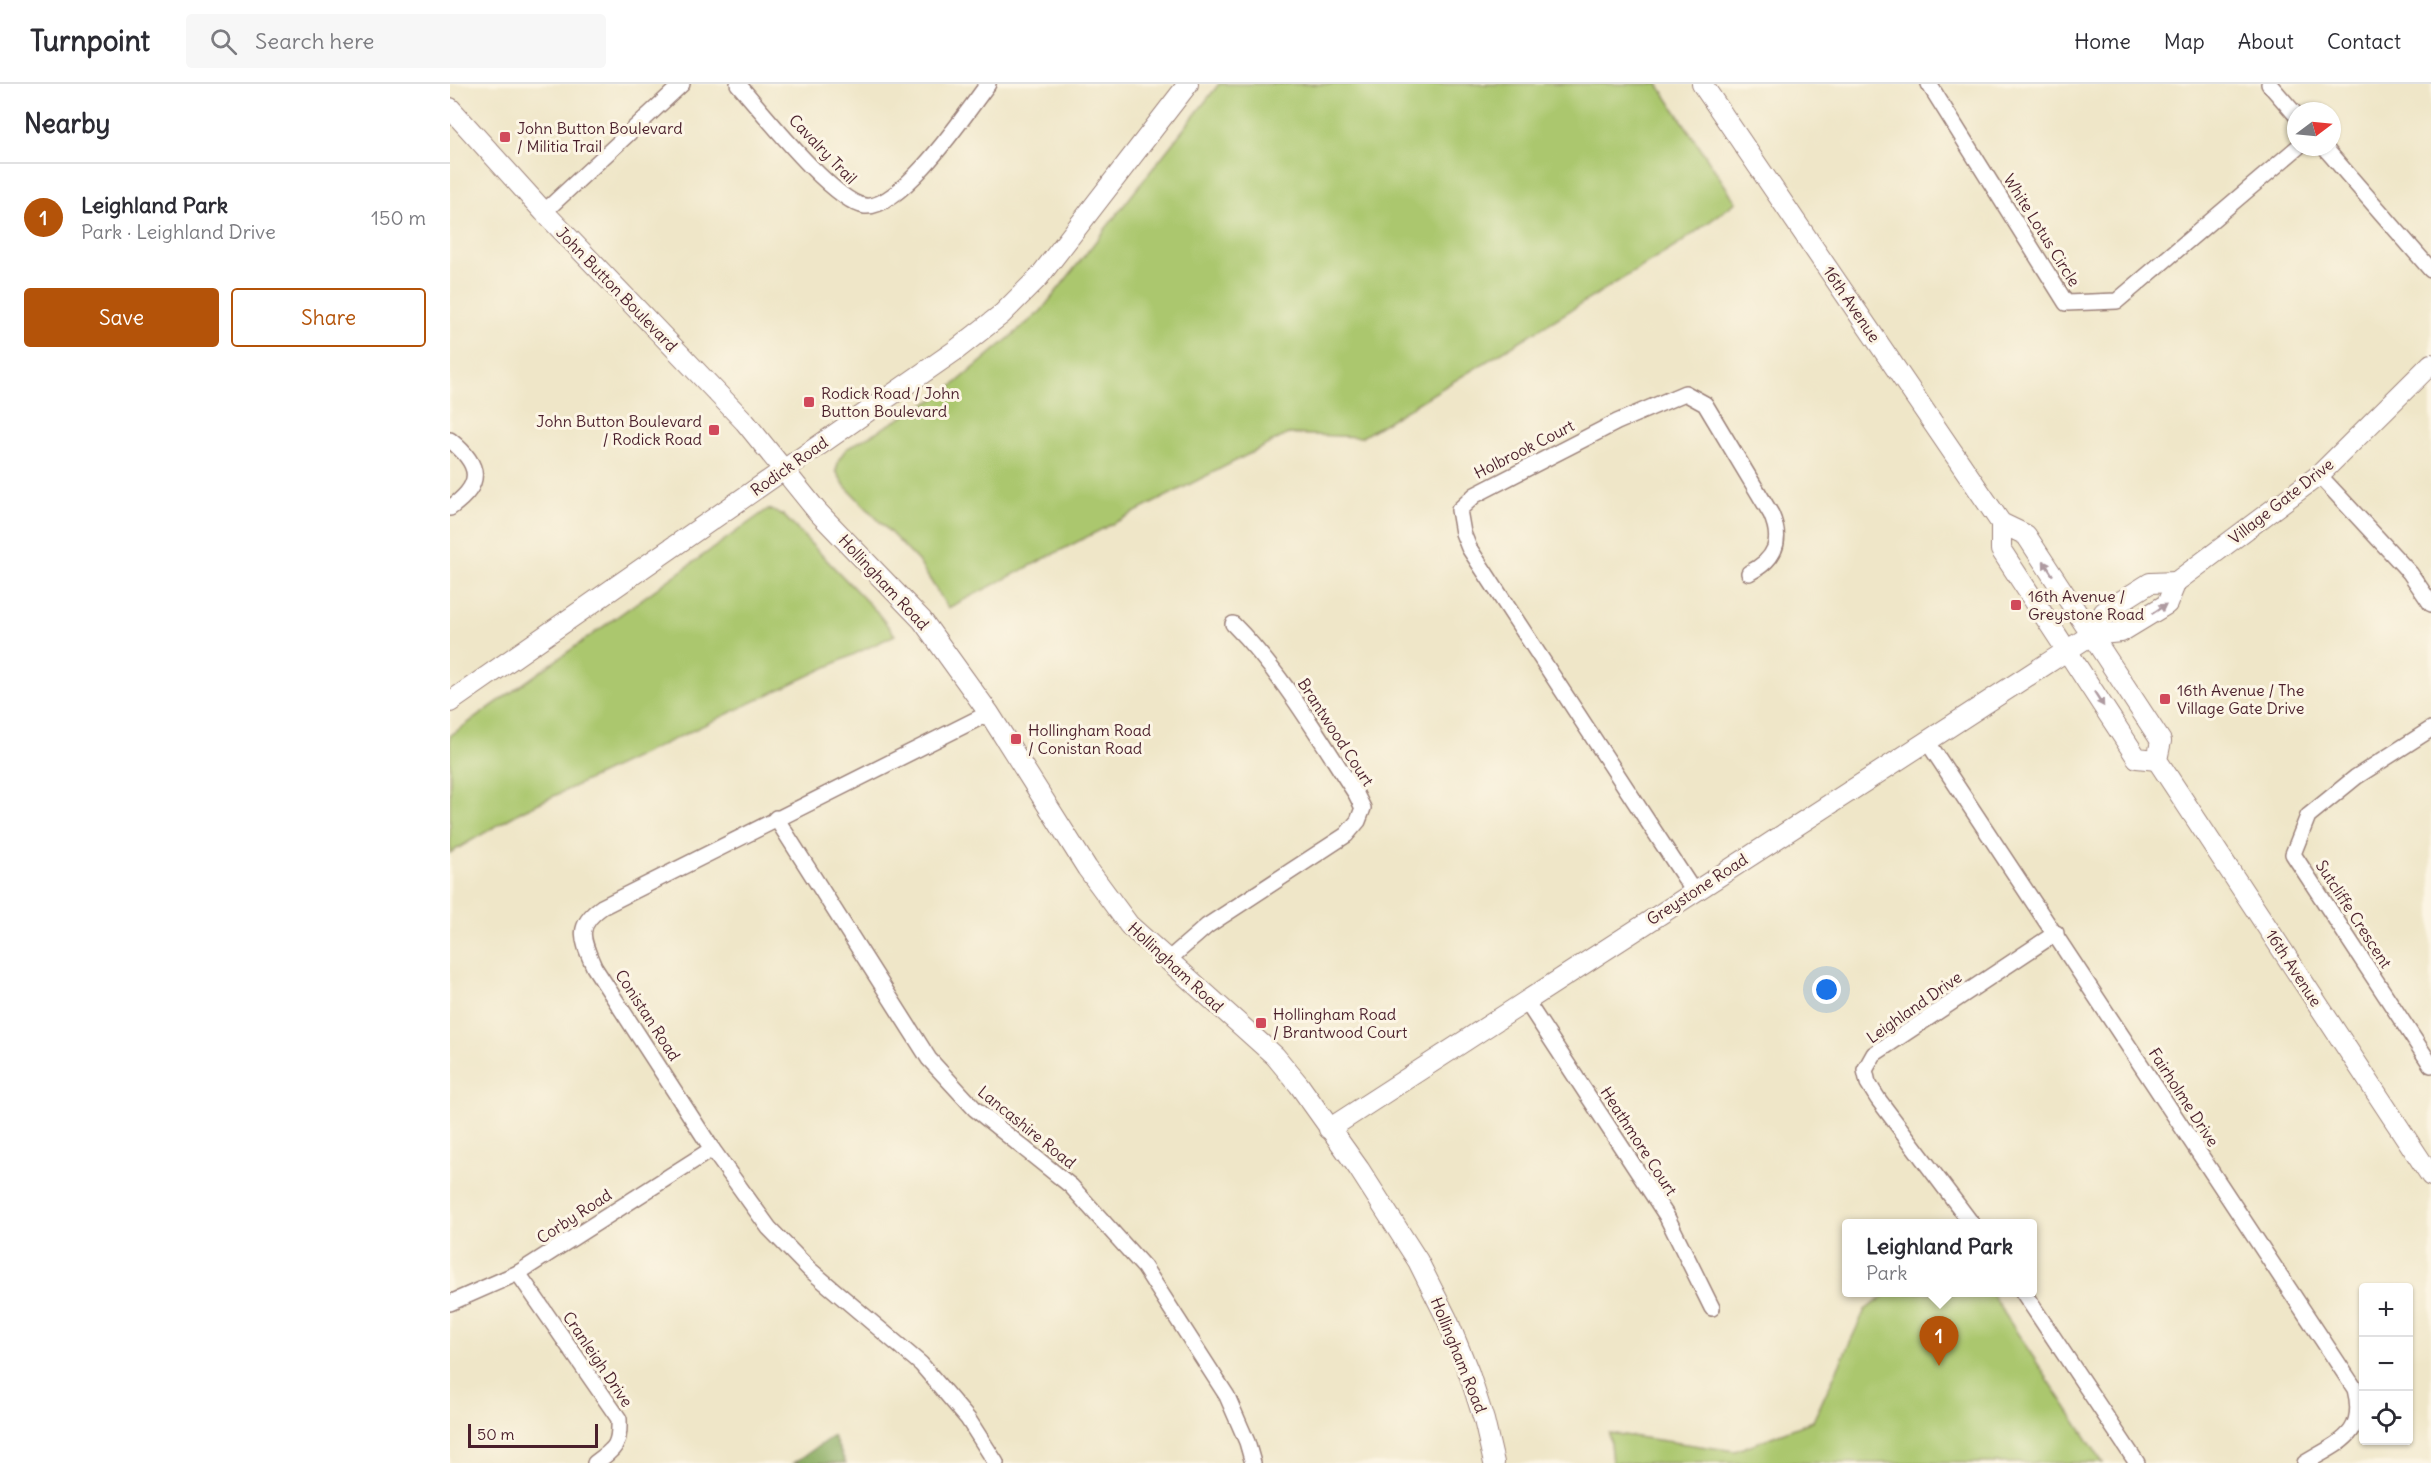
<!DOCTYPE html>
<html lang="en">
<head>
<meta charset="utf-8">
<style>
	:root { --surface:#fff; --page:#f7f7f7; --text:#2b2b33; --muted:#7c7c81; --line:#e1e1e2; --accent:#b45309 }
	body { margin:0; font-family:Delius,sans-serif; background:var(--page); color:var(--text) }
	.controls { position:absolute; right:18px; bottom:18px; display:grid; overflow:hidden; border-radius:6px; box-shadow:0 2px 4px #0004 }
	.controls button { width:54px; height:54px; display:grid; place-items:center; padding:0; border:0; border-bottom:2px solid var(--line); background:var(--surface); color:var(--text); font:30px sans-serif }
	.compass { position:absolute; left:1837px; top:18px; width:54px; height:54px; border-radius:50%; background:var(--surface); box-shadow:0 2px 4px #0004; rotate:74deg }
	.scale { position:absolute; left:18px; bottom:15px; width:130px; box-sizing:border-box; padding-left:6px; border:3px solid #4a1f2b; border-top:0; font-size:16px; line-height:21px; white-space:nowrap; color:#4a1f2b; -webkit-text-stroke:4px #fcf5e5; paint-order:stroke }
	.you { position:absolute; left:1377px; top:906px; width:21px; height:21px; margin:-15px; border:4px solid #fff; border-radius:50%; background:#1a73e8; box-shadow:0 0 0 9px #1a73e833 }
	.badge { display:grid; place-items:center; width:39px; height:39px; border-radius:50%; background:var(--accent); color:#fff; font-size:20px; font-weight:700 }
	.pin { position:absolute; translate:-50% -50px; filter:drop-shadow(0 2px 3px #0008) }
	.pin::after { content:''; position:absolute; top:32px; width:21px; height:18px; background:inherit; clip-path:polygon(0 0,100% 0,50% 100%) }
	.popup { position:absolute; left:1392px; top:1135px; width:195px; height:78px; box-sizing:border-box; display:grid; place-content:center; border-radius:6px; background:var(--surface); filter:drop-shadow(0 2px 4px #0005); font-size:20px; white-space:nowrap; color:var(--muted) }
	.popup b { font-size:22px; color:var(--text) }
	.popup::after { content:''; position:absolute; left:50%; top:100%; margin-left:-12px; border:12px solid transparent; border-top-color:var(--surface) }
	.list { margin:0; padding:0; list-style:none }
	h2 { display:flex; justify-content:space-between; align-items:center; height:78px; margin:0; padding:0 24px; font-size:26px }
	h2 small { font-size:20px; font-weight:400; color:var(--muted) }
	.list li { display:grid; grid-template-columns:39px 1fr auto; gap:18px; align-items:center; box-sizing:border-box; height:108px; padding:0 24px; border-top:2px solid var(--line) }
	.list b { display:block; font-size:22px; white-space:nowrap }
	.list p { margin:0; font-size:20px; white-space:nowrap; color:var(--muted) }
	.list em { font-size:20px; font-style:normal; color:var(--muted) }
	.actions { display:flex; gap:12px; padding:18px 24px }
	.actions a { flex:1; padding:14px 0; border:2px solid var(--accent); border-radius:6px; text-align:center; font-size:21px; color:var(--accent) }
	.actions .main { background:var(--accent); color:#fff }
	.icon { flex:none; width:33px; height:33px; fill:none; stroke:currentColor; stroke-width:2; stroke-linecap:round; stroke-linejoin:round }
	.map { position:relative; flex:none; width:1981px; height:1379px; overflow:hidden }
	header { display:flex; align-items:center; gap:36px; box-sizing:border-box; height:84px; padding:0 30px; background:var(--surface); border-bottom:2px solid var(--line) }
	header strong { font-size:28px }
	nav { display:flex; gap:33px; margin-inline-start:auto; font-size:21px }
	.search { width:420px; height:54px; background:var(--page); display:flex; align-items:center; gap:15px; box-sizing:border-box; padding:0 21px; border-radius:6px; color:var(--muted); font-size:22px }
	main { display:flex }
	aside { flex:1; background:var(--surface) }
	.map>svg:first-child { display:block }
</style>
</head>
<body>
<header>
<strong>Turnpoint</strong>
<div class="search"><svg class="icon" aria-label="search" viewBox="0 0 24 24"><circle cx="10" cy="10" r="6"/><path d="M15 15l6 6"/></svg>Search here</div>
<nav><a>Home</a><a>Map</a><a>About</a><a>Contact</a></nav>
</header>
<main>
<aside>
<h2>Nearby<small></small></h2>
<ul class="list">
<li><span class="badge">1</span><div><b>Leighland Park</b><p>Park · Leighland Drive</p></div><em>150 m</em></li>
</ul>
<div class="actions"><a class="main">Save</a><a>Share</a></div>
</aside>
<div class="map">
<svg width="1981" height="1379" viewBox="0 0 1981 1379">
	<rect width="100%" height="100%" fill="#fcf5e5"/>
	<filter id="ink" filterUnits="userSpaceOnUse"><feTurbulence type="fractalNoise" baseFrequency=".0167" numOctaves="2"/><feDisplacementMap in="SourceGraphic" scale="12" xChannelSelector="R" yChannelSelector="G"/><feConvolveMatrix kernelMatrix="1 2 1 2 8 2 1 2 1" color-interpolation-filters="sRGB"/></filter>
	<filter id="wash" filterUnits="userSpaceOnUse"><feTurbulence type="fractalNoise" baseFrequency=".008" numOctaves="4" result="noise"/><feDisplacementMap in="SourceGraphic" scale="24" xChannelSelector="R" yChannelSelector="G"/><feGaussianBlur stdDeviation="1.35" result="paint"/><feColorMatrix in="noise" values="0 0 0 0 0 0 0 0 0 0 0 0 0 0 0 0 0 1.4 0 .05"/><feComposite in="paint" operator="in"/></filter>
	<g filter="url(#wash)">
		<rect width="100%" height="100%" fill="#efe6c8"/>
		<g fill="#abc76e" stroke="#7a734c" stroke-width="1.5">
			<polygon points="769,0 1208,0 1286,118 1228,161 912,353 838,350 498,524 468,477 395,402 386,387 389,375 396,365 493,310 591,227"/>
			<polygon points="318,425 333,431 426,527 445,551 72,727 0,769 0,652"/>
			<polygon points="1438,1209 1541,1209 1653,1379 1162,1379 1159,1349 1285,1367 1363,1337 1415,1226"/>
		</g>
		<polygon fill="#88ac61" stroke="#696646" stroke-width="1.5" points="383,1352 396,1379 344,1379"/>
	</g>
	<g filter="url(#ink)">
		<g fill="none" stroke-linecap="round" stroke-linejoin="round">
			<g stroke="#9c827a" stroke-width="18">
				<g id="street">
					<path d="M288,0C311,26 383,118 415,122C451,126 517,28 538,0"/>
					<polyline points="1479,0 1616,219 1667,217 1848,63"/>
					<polyline points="1819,0 1846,31"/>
					<polyline points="1874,63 1981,186"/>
					<polyline points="94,128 232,0"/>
					<path d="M0,356C31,381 34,400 0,424"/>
					<polyline points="1869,391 1960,489 1981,520"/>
					<path d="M539,629L152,823C125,842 132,855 144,883L262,1065L319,1144L359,1185L471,1280L518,1335L546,1379"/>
					<polyline points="1981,645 1906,693 1858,732 1843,770 1981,981"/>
					<path d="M1477,657L1905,1305C1917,1351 1889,1358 1855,1379"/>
					<polyline points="326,734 479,975 525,1025 621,1102 694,1183 777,1312 797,1358 803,1379"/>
					<path d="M1244,808L1019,464L1013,449L1009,426L1025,411L1167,338L1235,309L1255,320L1321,430C1333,457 1326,475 1299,489"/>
					<path d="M718,876L757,842L896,751L908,737L913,724L906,710C868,652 832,589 783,540"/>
					<polyline points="1076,917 1216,1131 1262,1224"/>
					<polyline points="1522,1140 1428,1015 1418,999 1415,986 1424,970 1606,849"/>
					<path d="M68,1189L169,1335C170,1361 166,1364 145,1379"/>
					<polyline points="1573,1208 1687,1379"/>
					<polyline points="0,1219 68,1189 262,1065"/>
				</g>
			</g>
			<g stroke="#9c827a" stroke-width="22">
				<g id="secondary">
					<polyline points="1252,0 1551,439 1576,451 1711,657 1707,676 1981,1092"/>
					<polyline points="0,24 94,128 295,338 367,427 472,536 539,629 637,784 679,841 825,972 849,1001 909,1085 968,1177 997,1235 1019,1289 1034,1336 1044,1379"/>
					<polyline points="1551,439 1551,466 1687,674 1707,676"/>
					<polyline points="1641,551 1654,528 1700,499 1726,498"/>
					<polyline points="0,618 506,266 552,230 589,193 738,0"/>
					<polyline points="879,1045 1641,551 1671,548 1717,520 1726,498 1869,391 1981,280"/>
				</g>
			</g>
			<use href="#street" stroke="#fff" stroke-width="15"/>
			<use href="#secondary" stroke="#fff" stroke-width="20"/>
		</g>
		<defs><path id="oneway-solid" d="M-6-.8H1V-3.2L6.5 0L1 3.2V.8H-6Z" transform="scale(1.5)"/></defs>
		<g fill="#ae9aa0">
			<use href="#oneway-solid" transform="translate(1598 484) rotate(-123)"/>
			<use href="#oneway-solid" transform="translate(1709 525) rotate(-34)"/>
			<use href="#oneway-solid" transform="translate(1649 615) rotate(57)"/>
		</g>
	</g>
	<g fill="#d1495b" stroke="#fcf5e5" stroke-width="2">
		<rect x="49" y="47" width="12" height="12" rx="3"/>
		<rect x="353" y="312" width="12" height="12" rx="3"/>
		<rect x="258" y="340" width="12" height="12" rx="3"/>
		<rect x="1560" y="515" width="12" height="12" rx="3"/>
		<rect x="1709" y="609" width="12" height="12" rx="3"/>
		<rect x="560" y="649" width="12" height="12" rx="3"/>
		<rect x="805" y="933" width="12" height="12" rx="3"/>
	</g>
	<g text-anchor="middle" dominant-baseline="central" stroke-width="6" stroke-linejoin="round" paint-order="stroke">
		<g font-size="16" fill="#4a1f2b" stroke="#fcf5e5" text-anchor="start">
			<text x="67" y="44">John Button Boulevard<tspan x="67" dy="18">/ Militia Trail</tspan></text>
			<text x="371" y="309">Rodick Road / John<tspan x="371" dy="18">Button Boulevard</tspan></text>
			<text x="252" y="337" text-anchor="end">John Button Boulevard<tspan x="252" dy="18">/ Rodick Road</tspan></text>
			<text x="1578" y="512">16th Avenue /<tspan x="1578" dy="18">Greystone Road</tspan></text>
			<text x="1727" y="606">16th Avenue / The<tspan x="1727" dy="18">Village Gate Drive</tspan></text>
			<text x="578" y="646">Hollingham Road<tspan x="578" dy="18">/ Conistan Road</tspan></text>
			<text x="823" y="930">Hollingham Road<tspan x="823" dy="18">/ Brantwood Court</tspan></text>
		</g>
		<g font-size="16" fill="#4a1f2b" stroke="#fcf5e5">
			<text transform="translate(373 65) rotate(46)">Cavalry Trail</text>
			<text transform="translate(1592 146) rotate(58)">White Lotus Circle</text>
			<text transform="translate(167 205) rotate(46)">John Button Boulevard</text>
			<text transform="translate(1402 220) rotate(56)">16th Avenue</text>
			<text transform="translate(1074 365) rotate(-27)">Holbrook Court</text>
			<text transform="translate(339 382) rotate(-35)">Rodick Road</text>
			<text transform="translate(1831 417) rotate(-38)">Village Gate Drive</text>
			<text transform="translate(434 498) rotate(47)">Hollingham Road</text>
			<text transform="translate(886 648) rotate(57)">Brantwood Court</text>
			<text transform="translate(1247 805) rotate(-33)">Greystone Road</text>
			<text transform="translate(1904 830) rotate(57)">Sutcliffe Crescent</text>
			<text transform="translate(726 883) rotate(43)">Hollingham Road</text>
			<text transform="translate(1844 884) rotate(57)">16th Avenue</text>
			<text transform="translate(1464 923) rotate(-35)">Leighland Drive</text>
			<text transform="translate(198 931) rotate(57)">Conistan Road</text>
			<text transform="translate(1734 1013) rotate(57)">Fairholme Drive</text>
			<text transform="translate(577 1043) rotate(39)">Lancashire Road</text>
			<text transform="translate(1189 1057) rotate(57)">Heathmore Court</text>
			<text transform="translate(124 1132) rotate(-33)">Corby Road</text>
			<text transform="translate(1009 1271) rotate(68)">Hollingham Road</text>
			<text transform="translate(148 1275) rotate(56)">Cranleigh Drive</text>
		</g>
	</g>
</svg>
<div class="controls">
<button>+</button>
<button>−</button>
<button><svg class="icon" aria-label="locate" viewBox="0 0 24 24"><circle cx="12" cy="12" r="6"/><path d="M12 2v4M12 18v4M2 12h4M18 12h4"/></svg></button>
</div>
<svg class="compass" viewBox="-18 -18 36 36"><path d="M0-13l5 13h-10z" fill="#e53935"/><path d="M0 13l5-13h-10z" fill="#7c7c81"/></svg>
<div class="scale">50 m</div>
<div class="you"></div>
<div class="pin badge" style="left:1489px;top:1282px">1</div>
<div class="popup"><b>Leighland Park</b>Park</div>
</div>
</main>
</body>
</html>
